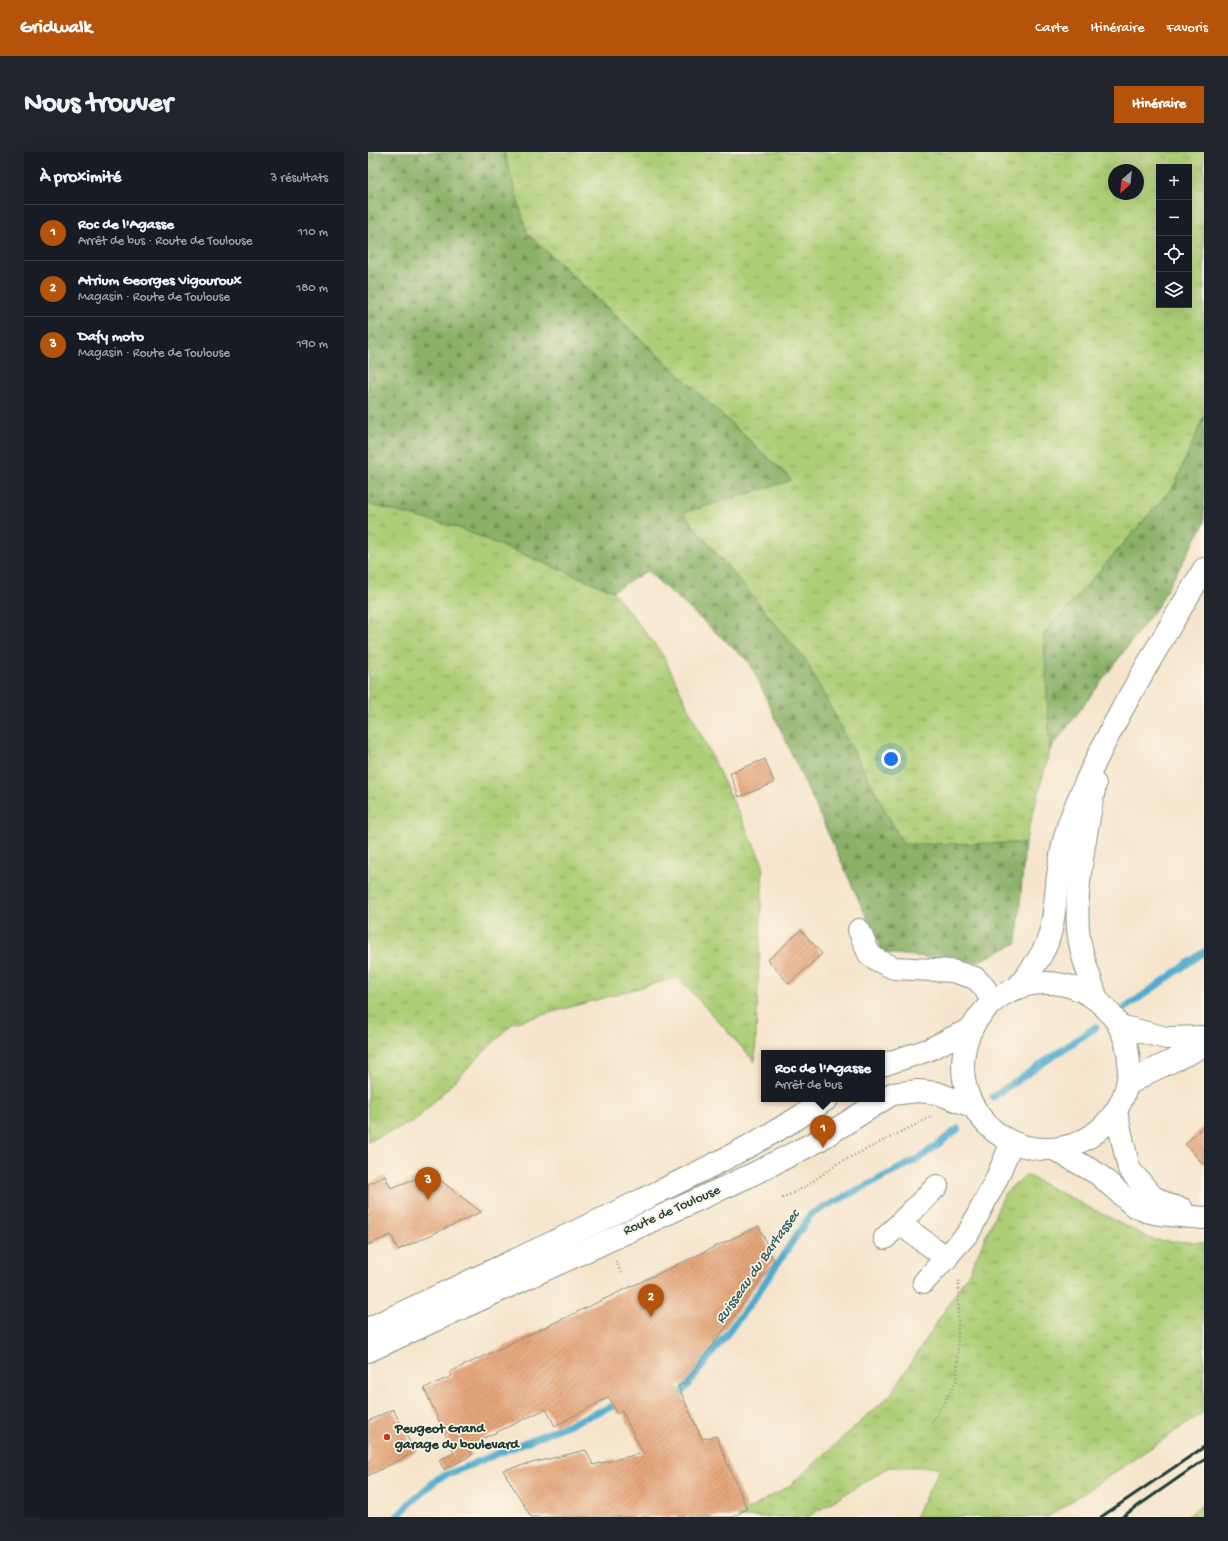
<!DOCTYPE html>
<html lang="fr">
<head>
<meta charset="utf-8">
<style>
	:root { --surface:#171b24; --page:#20242c; --text:#f1f3f6; --muted:#9ea1a6; --line:#363941; --accent:#b45309 }
	body { margin:0; font-family:"Gochi Hand",sans-serif; background:var(--page); color:var(--text) }
	.controls { position:absolute; right:12px; top:12px; display:grid; overflow:hidden; border-radius:0px; box-shadow:0 4px 16px #0002 }
	.controls button { width:36px; height:36px; display:grid; place-items:center; padding:0; border:0; border-bottom:1px solid var(--line); background:var(--surface); color:var(--text); font:20px sans-serif }
	.compass { position:absolute; left:740px; top:12px; width:36px; height:36px; border-radius:50%; background:var(--surface); box-shadow:0 4px 16px #0002; rotate:207deg }
	.you { position:absolute; left:523px; top:607px; width:14px; height:14px; margin:-10px; border:3px solid #fff; border-radius:50%; background:#1a73e8; box-shadow:0 0 0 6px #1a73e833 }
	.badge { display:grid; place-items:center; width:26px; height:26px; border-radius:50%; background:var(--accent); color:#fff; font-size:13px; font-weight:700 }
	.pin { position:absolute; translate:-50% -33px; filter:drop-shadow(0 1px 2px #0008) }
	.pin::after { content:''; position:absolute; top:21px; width:14px; height:12px; background:inherit; clip-path:polygon(0 0,100% 0,50% 100%) }
	.popup { position:absolute; left:393px; top:898px; width:124px; height:52px; box-sizing:border-box; display:grid; place-content:center; border-radius:0px; background:var(--surface); filter:drop-shadow(0 1px 3px #0005); font-size:13px; white-space:nowrap; color:var(--muted) }
	.popup b { font-size:15px; color:var(--text) }
	.popup::after { content:''; position:absolute; left:50%; top:100%; margin-left:-8px; border:8px solid transparent; border-top-color:var(--surface) }
	.list { margin:0; padding:0; list-style:none }
	h2 { display:flex; justify-content:space-between; align-items:center; height:52px; margin:0; padding:0 16px; font-size:17px }
	h2 small { font-size:13px; font-weight:400; color:var(--muted) }
	.list li { display:grid; grid-template-columns:26px 1fr auto; gap:12px; align-items:center; box-sizing:border-box; height:56px; padding:0 16px; border-top:1px solid var(--line) }
	.list b { display:block; font-size:15px; white-space:nowrap }
	.list p { margin:0; font-size:13px; white-space:nowrap; color:var(--muted) }
	.list em { font-size:13px; font-style:normal; color:var(--muted) }
	.icon { flex:none; width:22px; height:22px; fill:none; stroke:currentColor; stroke-width:2; stroke-linecap:round; stroke-linejoin:round }
	.map { position:relative; flex:none; width:836px; height:1365px; overflow:hidden; border-radius:0px }
	header { display:flex; align-items:center; gap:24px; box-sizing:border-box; height:56px; padding:0 20px; background:var(--accent); color:#fff }
	header strong { font-size:19px }
	nav { display:flex; gap:22px; margin-inline-start:auto; font-size:14px }
	.intro { display:flex; align-items:center; justify-content:space-between; box-sizing:border-box; height:96px; padding:0 24px }
	h1 { margin:0; font-size:28px }
	.button { padding:10px 18px; border-radius:0px; background:var(--accent); color:#fff; font-size:14px; font-weight:700 }
	main { display:flex; gap:24px; padding:0 24px }
	aside { flex:1; background:var(--surface); border-radius:0px; box-shadow:0 4px 16px #0002 }
	.map>svg:first-child { display:block }
</style>
</head>
<body>
<header>
<strong>Gridwalk</strong>
<nav><a>Carte</a><a>Itinéraire</a><a>Favoris</a></nav>
</header>
<div class="intro"><h1>Nous trouver</h1><a class="button">Itinéraire</a></div>
<main>
<aside>
<h2>À proximité<small>3 résultats</small></h2>
<ul class="list">
<li><span class="badge">1</span><div><b>Roc de l'Agasse</b><p>Arrêt de bus · Route de Toulouse</p></div><em>110 m</em></li>
<li><span class="badge">2</span><div><b>Atrium Georges Vigouroux</b><p>Magasin · Route de Toulouse</p></div><em>180 m</em></li>
<li><span class="badge">3</span><div><b>Dafy moto</b><p>Magasin · Route de Toulouse</p></div><em>190 m</em></li>
</ul>
</aside>
<div class="map">
<svg width="836" height="1365" viewBox="0 0 836 1365">
	<defs>
		<pattern id="grass-tufts" width="24" height="20" patternUnits="userSpaceOnUse"><rect width="24" height="20" fill="#adce77"/><path d="M3 7l-1-3M5 7V3M7 7l1-3M15 17l-1-3M17 17v-4M19 17l1-3" fill="none" stroke="#8ca862"/></pattern>
		<pattern id="forest-firs" width="22" height="20" patternUnits="userSpaceOnUse"><rect width="22" height="20" fill="#8ab168"/><path d="M5 1l3.5 6h-7zM16 11l3.5 6h-7z" fill="#709156"/></pattern>
		<pattern id="building-hatch" width="6" height="6" patternUnits="userSpaceOnUse"><rect width="6" height="6" fill="#e5a579"/><path d="M-1 1l2-2M0 6l6-6M5 7l2-2" fill="none" stroke="#b98864"/></pattern>
	</defs>
	<rect width="100%" height="100%" fill="#fcf5e5"/>
	<filter id="ink" filterUnits="userSpaceOnUse"><feTurbulence type="fractalNoise" baseFrequency=".025" numOctaves="2"/><feDisplacementMap in="SourceGraphic" scale="8" xChannelSelector="R" yChannelSelector="G"/><feConvolveMatrix kernelMatrix="1 2 1 2 8 2 1 2 1" color-interpolation-filters="sRGB"/></filter>
	<filter id="wash" filterUnits="userSpaceOnUse"><feTurbulence type="fractalNoise" baseFrequency=".012" numOctaves="4" result="noise"/><feDisplacementMap in="SourceGraphic" scale="16" xChannelSelector="R" yChannelSelector="G"/><feGaussianBlur stdDeviation="0.9" result="paint"/><feColorMatrix in="noise" values="0 0 0 0 0 0 0 0 0 0 0 0 0 0 0 0 0 1.4 0 .05"/><feComposite in="paint" operator="in"/></filter>
	<g filter="url(#wash)">
		<rect width="100%" height="100%" fill="#f6e5cc"/>
		<g fill="url(#grass-tufts)" stroke="#668656" fill-rule="evenodd">
			<path d="M136,0H836V264L806,334L676,482L682,598L657,691L535,693L438,509L315,361L424,328L159,81ZM791,15H821V153H791ZM746,18H770V42H746Z"/>
			<polygon points="0,352 88,375 245,439 295,503 395,712 387,910 310,825 145,871 48,968 0,990"/>
			<polygon points="658,1023 785,1088 836,1091 836,1260 680,1365 547,1365 573,1315 521,1315 440,1365 368,1365 424,1332 523,1242 602,1119 637,1041"/>
			<polygon points="836,1352 836,1365 818,1365"/>
		</g>
		<g fill="url(#forest-firs)" stroke="#54774e">
			<polygon points="0,0 136,0 159,81 424,328 315,361 438,509 535,692 657,691 649,791 609,810 515,801 382,511 279,419 245,439 88,375 0,352"/>
			<polygon points="836,264 836,372 790,454 682,598 676,482 806,334"/>
		</g>
		<g fill="none" stroke-linecap="round" stroke-linejoin="round">
			<g stroke="#50acce" stroke-width="7">
				<polyline points="757,856 836,800"/>
				<polyline points="625,945 728,875"/>
				<polyline points="313,1241 385,1148 443,1062 552,1006 590,977"/>
				<polyline points="29,1365 44,1349 71,1326 245,1254"/>
			</g>
		</g>
		<g id="blocks">
			<g fill="url(#building-hatch)">
				<polygon points="397,607 406,631 371,645 362,621"/>
				<polygon points="433,778 454,802 421,832 400,808"/>
				<polygon points="836,974 836,1013 817,992"/>
				<polygon points="63,1021 113,1060 30,1098 23,1083 0,1093 0,1032 17,1024 23,1036"/>
				<polygon points="391,1074 406,1109 317,1231 310,1234 334,1287 348,1284 379,1357 365,1365 163,1365 135,1318 218,1298 225,1313 275,1301 254,1259 249,1262 241,1245 187,1274 178,1257 99,1294 104,1303 76,1318 71,1308 86,1301 56,1236 84,1224 82,1220"/>
				<polygon points="25,1257 47,1300 0,1324 0,1269"/>
			</g>
		</g>
	</g>
	<g filter="url(#ink)">
		<use href="#blocks" fill-opacity="0" stroke="#8a9180" stroke-width="1"/>
		<g fill="none" stroke-linecap="round" stroke-linejoin="round">
			<g stroke="#8a9180" stroke-width="24">
				<g id="minor">
					<polyline points="491,778 501,802 509,808 526,816 584,819 607,826 616,835 625,850"/>
					<polyline points="752,874 798,886 836,885"/>
					<polyline points="759,933 781,920 836,894"/>
					<polyline points="532,1072 579,1106"/>
					<polyline points="517,1086 569,1034"/>
					<polyline points="556,1130 601,1080 628,1028 644,990"/>
				</g>
			</g>
			<g stroke="#8a9180" stroke-width="24">
				<g id="major">
					<path d="M727,632C719,679 702,750 713,796C717,814 724,831 729,848"/>
					<circle cx="678" cy="914" r="83"/>
					<path d="M649,836C660,822 672,808 679,791C689,763 687,733 693,704C695,691 699,676 704,663C738,576 789,497 836,417"/>
					<polyline points="514,913 560,898 604,876"/>
					<polyline points="748,960 761,1017 784,1044 800,1053 814,1057"/>
					<polyline points="686,997 730,1022 765,1053 778,1059 791,1062 836,1066"/>
					<path d="M0,1177C94,1132 188,1090 282,1044C342,1015 403,985 459,947"/>
					<polyline points="0,1199 381,1024 448,990 524,942 550,939 569,941 606,955"/>
				</g>
			</g>
			<g stroke="#8a9180" stroke-width="2.5" stroke-dasharray="1 3" stroke-linecap="butt">
				<polyline points="414,1046 437,1035 469,1012 565,964"/>
				<polyline points="248,1109 254,1123"/>
				<polyline points="564,1271 589,1228 591,1126"/>
			</g>
			<use href="#minor" stroke="#fff" stroke-width="22"/>
			<use href="#major" stroke="#fff" stroke-width="22"/>
			<g stroke="#1f3d34" stroke-width="3">
				<polyline points="733,1365 836,1295"/>
				<polyline points="754,1365 836,1308"/>
			</g>
		</g>
	</g>
	<circle fill="#c8321e" stroke="#fcf5e5" stroke-width="1.5" cx="19" cy="1285" r="4"/>
	<g text-anchor="middle" dominant-baseline="central" stroke-width="3.5" stroke-linejoin="round" paint-order="stroke">
		<g font-size="14" fill="#1f3d34" stroke="#fcf5e5">
			<text transform="translate(304 1059) rotate(-24)">Route de Toulouse</text>
		</g>
		<g font-size="14" font-weight="bold" fill="#1f3d34" stroke="#fcf5e5" text-anchor="start">
			<text x="27" y="1277">Peugeot Grand<tspan x="27" dy="16">garage du boulevard</tspan></text>
		</g>
		<g font-size="15" font-style="italic" fill="#2e5e62" stroke="#fcf5e5">
			<text transform="translate(390 1115) rotate(-55)">Ruisseau du Bartassec</text>
		</g>
	</g>
</svg>
<div class="controls">
<button>+</button>
<button>−</button>
<button><svg class="icon" aria-label="locate" viewBox="0 0 24 24"><circle cx="12" cy="12" r="6"/><path d="M12 2v4M12 18v4M2 12h4M18 12h4"/></svg></button>
<button><svg class="icon" aria-label="layers" viewBox="0 0 24 24"><path d="M12 4l9 5-9 5-9-5zM3 14l9 5 9-5"/></svg></button>
</div>
<svg class="compass" viewBox="-18 -18 36 36"><path d="M0-13l5 13h-10z" fill="#e53935"/><path d="M0 13l5-13h-10z" fill="#9ea1a6"/></svg>
<div class="you"></div>
<div class="pin badge" style="left:455px;top:996px">1</div>
<div class="popup"><b>Roc de l'Agasse</b>Arrêt de bus</div>
<div class="pin badge" style="left:283px;top:1165px">2</div>
<div class="pin badge" style="left:60px;top:1048px">3</div>
</div>
</main>
</body>
</html>
